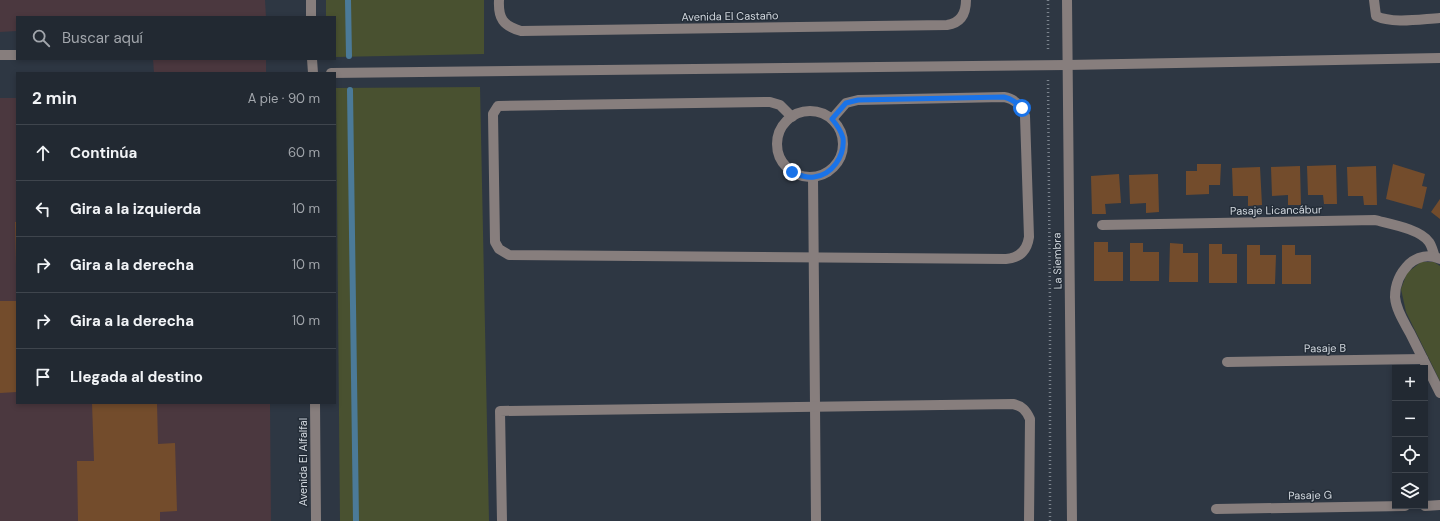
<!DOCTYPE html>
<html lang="es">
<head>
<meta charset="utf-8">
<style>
	:root { --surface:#222932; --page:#2a313a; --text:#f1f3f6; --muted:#a2a6ac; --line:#3f454d }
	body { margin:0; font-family:"DM Sans",sans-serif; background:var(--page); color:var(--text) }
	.controls { position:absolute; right:12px; bottom:12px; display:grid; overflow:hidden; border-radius:0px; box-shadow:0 2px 6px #0003 }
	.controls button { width:36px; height:36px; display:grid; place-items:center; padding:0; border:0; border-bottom:1px solid var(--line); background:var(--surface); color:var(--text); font:20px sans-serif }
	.stop { position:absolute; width:12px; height:12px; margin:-9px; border:3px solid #1a73e8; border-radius:50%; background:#fff }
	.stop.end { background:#1a73e8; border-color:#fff; box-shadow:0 1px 4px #0008 }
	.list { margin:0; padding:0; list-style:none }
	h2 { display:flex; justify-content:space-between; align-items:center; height:52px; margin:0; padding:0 16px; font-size:17px }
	h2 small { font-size:13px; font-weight:400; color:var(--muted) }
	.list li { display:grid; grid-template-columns:26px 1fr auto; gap:12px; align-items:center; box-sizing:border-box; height:56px; padding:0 16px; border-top:1px solid var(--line) }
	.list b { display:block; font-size:15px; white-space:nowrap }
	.list em { font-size:13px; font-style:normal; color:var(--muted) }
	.icon { flex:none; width:22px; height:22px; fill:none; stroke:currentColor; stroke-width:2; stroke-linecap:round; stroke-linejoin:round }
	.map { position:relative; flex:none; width:1440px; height:521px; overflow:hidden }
	.search { position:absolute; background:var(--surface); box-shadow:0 2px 6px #0003; left:16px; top:16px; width:320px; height:44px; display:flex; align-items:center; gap:10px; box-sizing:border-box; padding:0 14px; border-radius:0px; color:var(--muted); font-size:15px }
	.panel { position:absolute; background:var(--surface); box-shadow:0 2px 6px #0003; left:16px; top:72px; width:320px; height:332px; border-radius:0px }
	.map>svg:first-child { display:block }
</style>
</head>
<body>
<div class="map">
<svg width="1440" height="521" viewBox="0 0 1440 521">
	<rect width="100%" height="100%" fill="#2e3743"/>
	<g fill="#4b383f">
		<polygon points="0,0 265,0 266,17 17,17 17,31 0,32"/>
		<polygon points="153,59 266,59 266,73 154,73"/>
		<polygon points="0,98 17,98 17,403 270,403 271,521 0,521"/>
	</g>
	<g fill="#495130">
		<polygon points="326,0 484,0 484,54 335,57 335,17 326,17"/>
		<polygon points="480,87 489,521 340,521 336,88"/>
		<polygon points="1421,262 1434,262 1440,266 1440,381 1406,312 1401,289 1407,273"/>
	</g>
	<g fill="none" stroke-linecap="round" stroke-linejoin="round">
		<g stroke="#4b7a98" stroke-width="6">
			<polyline points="348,0 349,56"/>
			<polyline points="350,90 356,521"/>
		</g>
	</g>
	<g fill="#734c2c">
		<polygon points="1197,164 1221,164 1220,185 1209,185 1209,194 1186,195 1186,171 1197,171"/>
		<polygon points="1393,164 1425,174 1422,186 1427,187 1422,209 1386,199"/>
		<polygon points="1336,165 1337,204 1324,204 1323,195 1308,195 1307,166"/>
		<polygon points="1300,166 1301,205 1288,205 1288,195 1272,196 1271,167"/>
		<polygon points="1376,166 1377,205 1364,205 1363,196 1348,196 1347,167"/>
		<polygon points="1260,167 1262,205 1248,206 1248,196 1233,196 1232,168"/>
		<polygon points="1119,174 1121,203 1105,204 1106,214 1092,214 1091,176"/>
		<polygon points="1158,174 1159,212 1146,213 1146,203 1130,204 1129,175"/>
		<polygon points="1440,199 1440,219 1431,212"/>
		<polygon points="15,222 17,222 17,266 16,266"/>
		<polygon points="1094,242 1108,242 1108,252 1123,252 1123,281 1094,281"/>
		<polygon points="1130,243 1143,243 1143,252 1159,252 1159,281 1130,281"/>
		<polygon points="1170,243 1183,244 1183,253 1198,253 1198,282 1169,282"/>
		<polygon points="1209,244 1222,244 1222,254 1237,254 1237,283 1209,283"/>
		<polygon points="1247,245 1260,245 1260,255 1276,255 1275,284 1247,284"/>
		<polygon points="1282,245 1295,245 1295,255 1311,255 1311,284 1282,284"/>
		<polygon points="0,301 17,301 17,392 0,393"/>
		<polygon points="92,403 157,403 158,444 175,443 177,511 160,512 160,521 78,521 77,461 94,461"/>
	</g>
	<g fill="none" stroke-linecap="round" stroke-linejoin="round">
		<g stroke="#7b838d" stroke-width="2.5" stroke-dasharray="1 3" stroke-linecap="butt">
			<polyline points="1048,0 1048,51"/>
			<polyline points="1048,80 1050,307 1050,521"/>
		</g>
		<g stroke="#877e7d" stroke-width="10">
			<polyline points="311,0 311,17"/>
			<path d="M499,0C498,18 503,26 521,31L947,25C961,23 966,13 966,0"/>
			<polyline points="1067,0 1072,521"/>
			<path d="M1374,0L1376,16C1393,24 1421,19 1440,18"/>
			<polyline points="0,55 17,55"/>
			<polyline points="312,59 313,73"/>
			<polyline points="331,73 1067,65 1440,58"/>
			<circle cx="810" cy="144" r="33"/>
			<path d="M792,117L780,105L770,102L498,106L493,114L495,242L499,249L509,255L1006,259C1019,258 1027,251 1029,237L1025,116C1021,105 1015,99 1004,97L858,100L846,103L832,119"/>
			<polyline points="813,177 816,521"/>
			<path d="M1102,225L1375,220C1390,224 1420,229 1429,242C1432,246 1433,252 1435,257"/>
			<path d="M1440,259C1429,254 1418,256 1409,264C1400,273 1395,284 1395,297C1396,310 1404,322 1410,333C1420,353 1430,373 1440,393"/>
			<polyline points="1227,362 1423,359"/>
			<polyline points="315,403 316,521"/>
			<polyline points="1425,506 1440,505"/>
			<polyline points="1216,509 1405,506"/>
			<path d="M502,521L500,411L1013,404C1022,406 1026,410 1030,419L1029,521"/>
		</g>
	</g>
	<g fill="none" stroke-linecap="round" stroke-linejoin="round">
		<path stroke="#1a73e8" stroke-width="5" d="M792,172C799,175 806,178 814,177C832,175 845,156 843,138C841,131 837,125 832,119L846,103L858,100L1004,97C1012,99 1016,102 1022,108"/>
	</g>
	<g text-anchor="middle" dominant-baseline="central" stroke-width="3" stroke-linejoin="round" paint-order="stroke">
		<g font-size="11" fill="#d0d6dd" stroke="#242d38">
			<text transform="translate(730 16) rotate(-1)">Avenida El Castaño</text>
			<text transform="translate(1276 210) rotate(-1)">Pasaje Licancábur</text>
			<text transform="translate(1057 261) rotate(-91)">La Siembra</text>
			<text transform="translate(1325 348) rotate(-1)">Pasaje B</text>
			<text transform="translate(303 462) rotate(-90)">Avenida El Alfalfal</text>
			<text transform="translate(1310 495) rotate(-1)">Pasaje G</text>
		</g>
	</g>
</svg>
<div class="controls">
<button>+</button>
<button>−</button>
<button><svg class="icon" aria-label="locate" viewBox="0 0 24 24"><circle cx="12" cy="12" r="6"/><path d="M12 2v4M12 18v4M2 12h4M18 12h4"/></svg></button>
<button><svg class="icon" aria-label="layers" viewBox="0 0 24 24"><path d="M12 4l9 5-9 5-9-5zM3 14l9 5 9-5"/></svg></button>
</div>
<div class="stop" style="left:1022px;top:108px"></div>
<div class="stop end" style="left:792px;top:172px"></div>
<div class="search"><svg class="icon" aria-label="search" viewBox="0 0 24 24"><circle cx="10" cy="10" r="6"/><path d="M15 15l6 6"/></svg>Buscar aquí</div>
<section class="panel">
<h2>2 min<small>A pie · 90 m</small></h2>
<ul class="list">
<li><svg class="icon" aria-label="ahead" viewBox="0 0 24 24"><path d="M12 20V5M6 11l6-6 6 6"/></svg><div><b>Continúa</b></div><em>60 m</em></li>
<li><svg class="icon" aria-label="left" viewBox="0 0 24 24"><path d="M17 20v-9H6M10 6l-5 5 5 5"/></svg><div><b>Gira a la izquierda</b></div><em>10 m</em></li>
<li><svg class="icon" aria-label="right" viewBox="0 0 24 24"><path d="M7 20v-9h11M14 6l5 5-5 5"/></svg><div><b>Gira a la derecha</b></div><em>10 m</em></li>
<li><svg class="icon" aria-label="right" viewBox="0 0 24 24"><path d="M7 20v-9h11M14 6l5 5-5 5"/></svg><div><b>Gira a la derecha</b></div><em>10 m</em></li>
<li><svg class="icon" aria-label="arrive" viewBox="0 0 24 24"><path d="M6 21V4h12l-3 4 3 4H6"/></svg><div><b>Llegada al destino</b></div></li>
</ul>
</section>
</div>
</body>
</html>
